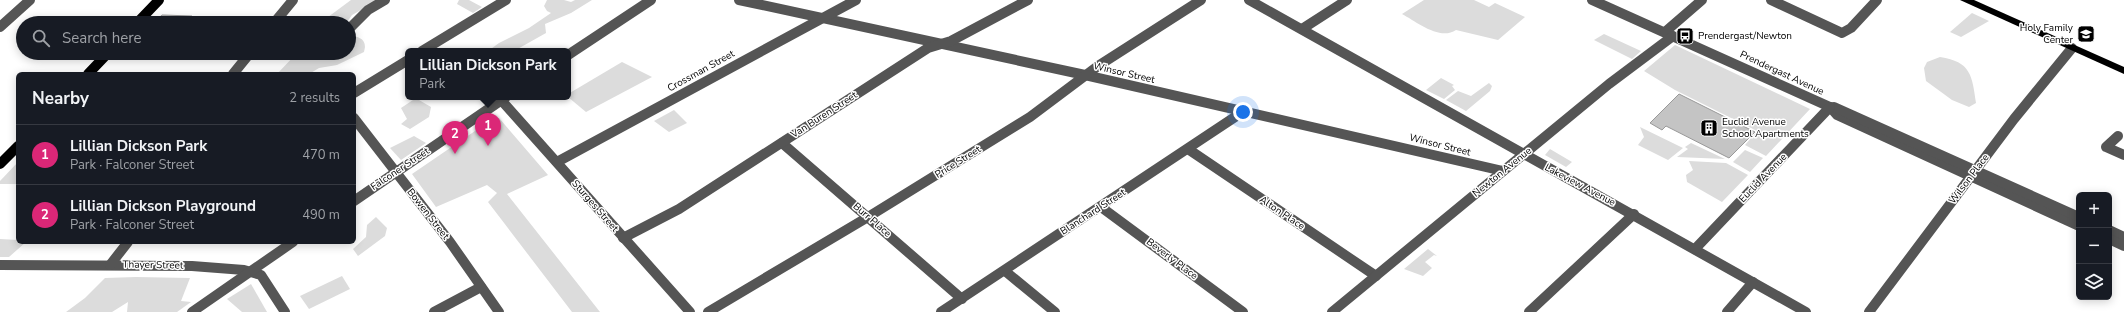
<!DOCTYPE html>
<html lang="en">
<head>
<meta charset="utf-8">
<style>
	:root { --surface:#171b24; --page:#242831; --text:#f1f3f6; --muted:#9ea1a6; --line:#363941; --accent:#db2777 }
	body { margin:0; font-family:"Nunito Sans",sans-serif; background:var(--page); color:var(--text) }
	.controls { position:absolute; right:12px; bottom:12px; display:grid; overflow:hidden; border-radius:6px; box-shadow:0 2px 10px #0003 }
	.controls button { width:36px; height:36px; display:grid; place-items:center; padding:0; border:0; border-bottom:1px solid var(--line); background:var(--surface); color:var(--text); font:20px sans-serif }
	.you { position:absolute; left:1243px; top:112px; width:14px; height:14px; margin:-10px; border:3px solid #fff; border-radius:50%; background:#1a73e8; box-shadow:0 0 0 6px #1a73e833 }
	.badge { display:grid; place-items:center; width:26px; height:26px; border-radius:50%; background:var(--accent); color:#fff; font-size:13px; font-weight:700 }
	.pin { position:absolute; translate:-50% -33px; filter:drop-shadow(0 1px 2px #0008) }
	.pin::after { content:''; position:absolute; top:21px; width:14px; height:12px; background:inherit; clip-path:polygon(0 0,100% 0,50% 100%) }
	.popup { position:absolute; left:405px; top:48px; width:166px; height:52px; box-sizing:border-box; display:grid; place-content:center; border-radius:6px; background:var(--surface); filter:drop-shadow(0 1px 3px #0005); font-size:13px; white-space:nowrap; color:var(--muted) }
	.popup b { font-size:15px; color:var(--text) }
	.popup::after { content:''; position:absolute; left:50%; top:100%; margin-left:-8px; border:8px solid transparent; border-top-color:var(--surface) }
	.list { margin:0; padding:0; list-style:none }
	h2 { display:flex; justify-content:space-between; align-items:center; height:52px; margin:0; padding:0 16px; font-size:17px }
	h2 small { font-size:13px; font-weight:400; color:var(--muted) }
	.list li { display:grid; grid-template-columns:26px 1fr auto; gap:12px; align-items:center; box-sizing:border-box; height:60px; padding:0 16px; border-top:1px solid var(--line) }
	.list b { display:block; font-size:15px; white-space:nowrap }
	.list p { margin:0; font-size:13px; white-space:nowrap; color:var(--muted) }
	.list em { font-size:13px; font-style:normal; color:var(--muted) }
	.icon { flex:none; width:22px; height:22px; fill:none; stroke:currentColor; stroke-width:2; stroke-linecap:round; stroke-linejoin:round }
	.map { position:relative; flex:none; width:2124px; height:312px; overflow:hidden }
	.search { position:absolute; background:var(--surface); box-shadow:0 2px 10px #0003; left:16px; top:16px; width:340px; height:44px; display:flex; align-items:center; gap:10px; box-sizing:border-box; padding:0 14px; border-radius:22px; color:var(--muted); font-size:15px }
	.panel { position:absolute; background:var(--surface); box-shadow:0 2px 10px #0003; left:16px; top:72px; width:340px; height:172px; border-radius:6px }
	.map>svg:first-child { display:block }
</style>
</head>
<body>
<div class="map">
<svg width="2124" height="312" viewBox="0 0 2124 312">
	<rect width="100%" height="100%" fill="#fff"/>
	<g fill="#dcdcdc">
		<polygon points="351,0 379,0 352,15 347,22 320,23"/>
		<polygon points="459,0 469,0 482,7 473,13 457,4"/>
		<polygon points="547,0 564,0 571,2 575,0 592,0 571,13 545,24 546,33 514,51 488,51 499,43 529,28 551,13 547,11 544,6"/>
		<path d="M1424,0H1474L1489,7L1495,3L1525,17L1498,40L1456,30C1440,41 1417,22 1402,14Z"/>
		<polygon points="1972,13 1989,21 1961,37 1950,32"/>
		<polygon points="1604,34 1641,51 1632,59 1594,40"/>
		<path d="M349,36C357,36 365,38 365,47L364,52L337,65L319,68L309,74H277L297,53H349Z"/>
		<polygon points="1675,45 1810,109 1766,156 1745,145 1757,131 1675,90 1644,71"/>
		<path d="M1940,57C1971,62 1972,75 1976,103L1969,107L1952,100L1926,81L1924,68L1927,62Z"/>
		<polygon points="622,62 652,77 586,112 568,97 568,94"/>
		<polygon points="1441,78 1454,85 1452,86 1455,90 1444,99 1426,90"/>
		<polygon points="1489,83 1492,86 1490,91 1466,111 1446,100 1458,91 1471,96"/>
		<polygon points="413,100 419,100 431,107 429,117 410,129 401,124 407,119 401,108"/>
		<polygon points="674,110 687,123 669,132 654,121"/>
		<polygon points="494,118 499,118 548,175 507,194 600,312 572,312 488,202 497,193 487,185 436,207 412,174"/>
		<polygon points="1640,127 1683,148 1668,160 1638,145 1644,137"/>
		<polygon points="414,136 426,143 401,160 390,148"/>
		<polygon points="1691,143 1725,159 1677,157 1688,149 1685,147"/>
		<polygon points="1550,149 1572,162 1566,167 1545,155"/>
		<polygon points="1745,150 1763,158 1750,172 1733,162"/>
		<polygon points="1689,161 1726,163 1748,175 1722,202 1687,182 1686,175 1693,170"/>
		<polygon points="18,162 18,184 0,184 0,181"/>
		<polygon points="376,217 387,228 385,236 358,256 353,249 366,237 367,225"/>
		<polygon points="0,239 18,240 18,242 26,242 9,257 0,257"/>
		<polygon points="1428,249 1437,256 1434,255 1425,262 1432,268 1423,276 1404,269"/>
		<polygon points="342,276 350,289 309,309 300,296"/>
		<polygon points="136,277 190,278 181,301 191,302 177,312 127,312 128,302 112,312 66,312 85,298 105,278"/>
		<polygon points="251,284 267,312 242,312 227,299"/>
	</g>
	<g fill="#c4c4c4" stroke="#999">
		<polygon points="162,15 192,16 191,23 153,23"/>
		<polygon points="1679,94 1755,132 1729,158 1666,126 1662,130 1650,123"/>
	</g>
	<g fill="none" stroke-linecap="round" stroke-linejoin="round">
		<g stroke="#555" stroke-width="10">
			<polyline points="739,0 1085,75 1503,171"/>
			<polyline points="1249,0 1806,312"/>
			<polyline points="1592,0 1830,107 1837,115 2079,226"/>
			<polyline points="1771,0 1842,33 1851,28 1877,0"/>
			<polyline points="274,23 293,0"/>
			<polyline points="0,27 30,0"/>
			<polyline points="351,27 368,10 385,0"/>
			<polyline points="1302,29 1347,0"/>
			<polyline points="1665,32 1702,0"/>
			<polyline points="422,51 506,0"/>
			<polyline points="568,55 651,0"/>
			<polyline points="233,74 250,53"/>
			<polyline points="354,93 408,60"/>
			<polyline points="501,100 690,312"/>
			<polyline points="1834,107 2079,217"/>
			<polyline points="354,118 450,242 499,312"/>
			<polyline points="2118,136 2106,147 2124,155"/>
			<polyline points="782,143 962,299"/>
			<polyline points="1188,149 1376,276"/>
			<polyline points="557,162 856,0"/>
			<polyline points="354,201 506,97"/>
			<polyline points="1101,207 1243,312"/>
			<polyline points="2109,230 2124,237"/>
			<polyline points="623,238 679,209 928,48 951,41 1028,0"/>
			<polyline points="2109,239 2124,246"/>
			<polyline points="1695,249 1830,107"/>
			<polyline points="0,265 192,266 244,270 261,275 285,312"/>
			<polyline points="110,265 128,242"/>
			<polyline points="1005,271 1055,312"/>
			<polyline points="192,312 293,242"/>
			<polyline points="434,312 481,287"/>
			<polyline points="708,312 868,217 1030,117 1098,66 1201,0"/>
			<polyline points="941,312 1244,111"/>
			<polyline points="1332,312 1609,84 1673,36"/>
			<polyline points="1529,312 1634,214"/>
			<polyline points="1727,312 1753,282"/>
			<polyline points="1869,312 2014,119 2072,48"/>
		</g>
		<g stroke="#000" stroke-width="10">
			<polyline points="137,23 159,0"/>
			<polyline points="88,74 108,53"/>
			<polyline points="0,164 18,146"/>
		</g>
		<polygon fill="#000" fill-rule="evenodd" points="1960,0 1974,0 2124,67 2124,74"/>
	</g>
	<defs>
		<g id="school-square" transform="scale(0.9)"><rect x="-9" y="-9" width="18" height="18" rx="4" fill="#000" stroke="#fff"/><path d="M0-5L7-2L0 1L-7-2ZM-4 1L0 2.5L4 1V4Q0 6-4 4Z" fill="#fff"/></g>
		<g id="bus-square" transform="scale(0.9)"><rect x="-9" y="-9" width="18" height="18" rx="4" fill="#000" stroke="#fff"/><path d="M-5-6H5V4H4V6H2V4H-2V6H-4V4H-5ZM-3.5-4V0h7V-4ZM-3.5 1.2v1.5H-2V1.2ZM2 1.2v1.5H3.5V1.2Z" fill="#fff"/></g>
		<g id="building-square" transform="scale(0.9)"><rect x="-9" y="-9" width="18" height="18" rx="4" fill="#000" stroke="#fff"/><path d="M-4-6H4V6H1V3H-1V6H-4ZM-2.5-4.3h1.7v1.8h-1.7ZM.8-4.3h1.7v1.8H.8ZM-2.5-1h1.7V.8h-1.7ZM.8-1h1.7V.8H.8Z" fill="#fff"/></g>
	</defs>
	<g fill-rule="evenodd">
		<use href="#school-square" x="2086" y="34"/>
		<use href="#bus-square" x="1685" y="36"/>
		<use href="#building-square" x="1709" y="128"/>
	</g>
	<g text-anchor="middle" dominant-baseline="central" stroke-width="3" stroke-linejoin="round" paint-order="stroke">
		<g font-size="10" fill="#000" stroke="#fff" text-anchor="start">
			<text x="2073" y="28" text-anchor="end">Holy Family<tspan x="2073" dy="12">Center</tspan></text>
			<text x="1698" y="36">Prendergast/Newton</text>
			<text x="1722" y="122">Euclid Avenue<tspan x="1722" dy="12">School Apartments</tspan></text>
		</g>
		<g font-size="10" fill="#000" stroke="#fff">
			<text transform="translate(701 71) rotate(-29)">Crossman Street</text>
			<text transform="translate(1124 73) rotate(13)">Winsor Street</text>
			<text transform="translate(1782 73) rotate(25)">Prendergast Avenue</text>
			<text transform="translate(824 115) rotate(-33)">Van Buren Street</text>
			<text transform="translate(1440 145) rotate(14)">Winsor Street</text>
			<text transform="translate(958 162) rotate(-32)">Price Street</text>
			<text transform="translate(400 169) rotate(-34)">Falconer Street</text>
			<text transform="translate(1502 172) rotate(-39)">Newton Avenue</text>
			<text transform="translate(1763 178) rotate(-46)">Euclid Avenue</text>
			<text transform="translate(1969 179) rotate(-53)">Wilson Place</text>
			<text transform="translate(1580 185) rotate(28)">Lakeview Avenue</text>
			<text transform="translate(595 206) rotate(49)">Sturges Street</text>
			<text transform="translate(1093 212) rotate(-33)">Blanchard Street</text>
			<text transform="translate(1282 213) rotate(34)">Alton Place</text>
			<text transform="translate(428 214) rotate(52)">Bowen Street</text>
			<text transform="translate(872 220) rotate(41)">Burr Place</text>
			<text transform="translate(1172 259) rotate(37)">Beverly Place</text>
			<text transform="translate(153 265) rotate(1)">Thayer Street</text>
		</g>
	</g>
</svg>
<div class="controls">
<button>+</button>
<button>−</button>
<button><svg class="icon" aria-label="layers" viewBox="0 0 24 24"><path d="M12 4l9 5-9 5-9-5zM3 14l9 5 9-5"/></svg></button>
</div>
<div class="you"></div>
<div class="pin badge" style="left:488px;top:146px">1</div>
<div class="popup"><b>Lillian Dickson Park</b>Park</div>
<div class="pin badge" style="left:455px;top:154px">2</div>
<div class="search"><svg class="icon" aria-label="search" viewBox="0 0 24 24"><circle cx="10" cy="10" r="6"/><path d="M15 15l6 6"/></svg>Search here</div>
<section class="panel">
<h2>Nearby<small>2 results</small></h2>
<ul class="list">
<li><span class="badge">1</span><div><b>Lillian Dickson Park</b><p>Park · Falconer Street</p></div><em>470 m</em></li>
<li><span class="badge">2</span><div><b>Lillian Dickson Playground</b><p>Park · Falconer Street</p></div><em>490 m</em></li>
</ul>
</section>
</div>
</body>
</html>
